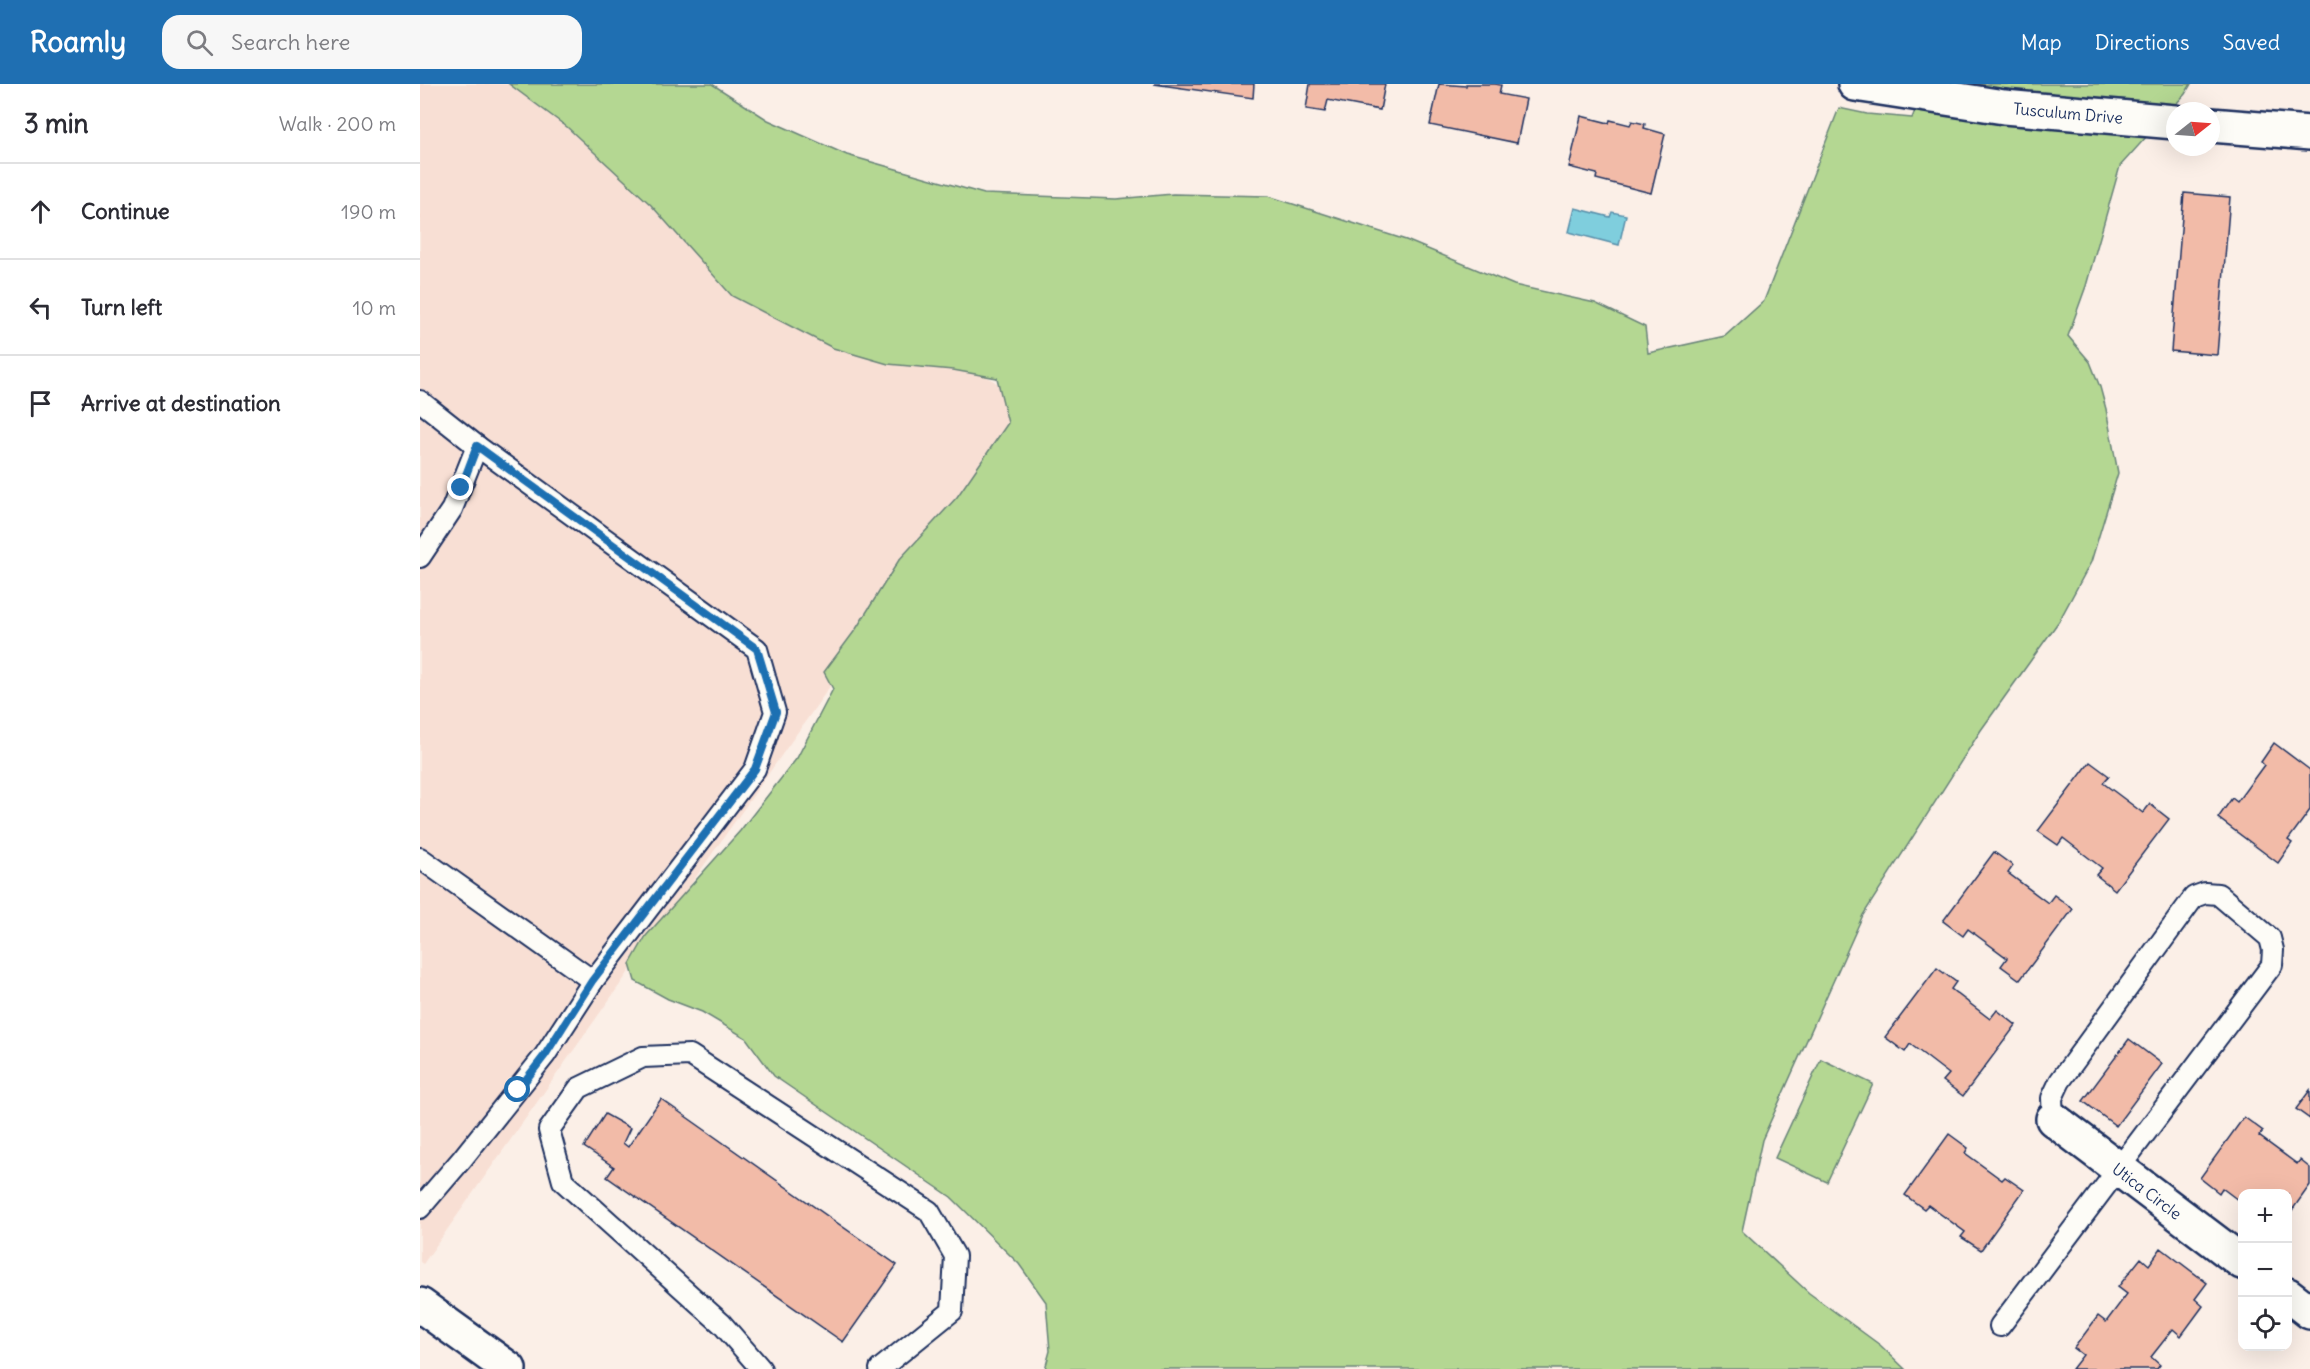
<!DOCTYPE html>
<html lang="en">
<head>
<meta charset="utf-8">
<style>
	:root { --surface:#fff; --page:#f7f7f7; --text:#2b2b33; --muted:#7c7c81; --line:#e1e1e2; --accent:#1f6fb2 }
	body { margin:0; font-family:Delius,sans-serif; background:var(--page); color:var(--text) }
	.controls { position:absolute; right:18px; bottom:18px; display:grid; overflow:hidden; border-radius:12px; box-shadow:0 6px 24px #0002 }
	.controls button { width:54px; height:54px; display:grid; place-items:center; padding:0; border:0; border-bottom:2px solid var(--line); background:var(--surface); color:var(--text); font:30px sans-serif }
	.compass { position:absolute; left:1746px; top:18px; width:54px; height:54px; border-radius:50%; background:var(--surface); box-shadow:0 6px 24px #0002; rotate:73deg }
	.stop { position:absolute; width:18px; height:18px; margin:-14px; border:4px solid #1f6fb2; border-radius:50%; background:#fff }
	.stop.end { background:#1f6fb2; border-color:#fff; box-shadow:0 2px 6px #0008 }
	.list { margin:0; padding:0; list-style:none }
	h2 { display:flex; justify-content:space-between; align-items:center; height:78px; margin:0; padding:0 24px; font-size:26px }
	h2 small { font-size:20px; font-weight:400; color:var(--muted) }
	.list li { display:grid; grid-template-columns:39px 1fr auto; gap:18px; align-items:center; box-sizing:border-box; height:96px; padding:0 24px; border-top:2px solid var(--line) }
	.list b { display:block; font-size:22px; white-space:nowrap }
	.list em { font-size:20px; font-style:normal; color:var(--muted) }
	.icon { flex:none; width:33px; height:33px; fill:none; stroke:currentColor; stroke-width:2; stroke-linecap:round; stroke-linejoin:round }
	.map { position:relative; flex:none; width:1890px; height:1285px; overflow:hidden }
	header { display:flex; align-items:center; gap:36px; box-sizing:border-box; height:84px; padding:0 30px; background:var(--accent); color:#fff }
	header strong { font-size:28px }
	nav { display:flex; gap:33px; margin-inline-start:auto; font-size:21px }
	.search { width:420px; height:54px; background:var(--page); display:flex; align-items:center; gap:15px; box-sizing:border-box; padding:0 21px; border-radius:18px; color:var(--muted); font-size:22px }
	main { display:flex }
	aside { flex:1; background:var(--surface) }
	.map>svg:first-child { display:block }
</style>
</head>
<body>
<header>
<strong>Roamly</strong>
<div class="search"><svg class="icon" aria-label="search" viewBox="0 0 24 24"><circle cx="10" cy="10" r="6"/><path d="M15 15l6 6"/></svg>Search here</div>
<nav><a>Map</a><a>Directions</a><a>Saved</a></nav>
</header>
<main>
<aside>
<h2>3 min<small>Walk · 200 m</small></h2>
<ul class="list">
<li><svg class="icon" aria-label="ahead" viewBox="0 0 24 24"><path d="M12 20V5M6 11l6-6 6 6"/></svg><div><b>Continue</b></div><em>190 m</em></li>
<li><svg class="icon" aria-label="left" viewBox="0 0 24 24"><path d="M17 20v-9H6M10 6l-5 5 5 5"/></svg><div><b>Turn left</b></div><em>10 m</em></li>
<li><svg class="icon" aria-label="arrive" viewBox="0 0 24 24"><path d="M6 21V4h12l-3 4 3 4H6"/></svg><div><b>Arrive at destination</b></div></li>
</ul>
</aside>
<div class="map">
<svg width="1890" height="1285" viewBox="0 0 1890 1285">
	<rect width="100%" height="100%" fill="#fbefe7"/>
	<filter id="ink" filterUnits="userSpaceOnUse"><feTurbulence type="fractalNoise" baseFrequency=".0167" numOctaves="2"/><feDisplacementMap in="SourceGraphic" scale="12" xChannelSelector="R" yChannelSelector="G"/><feConvolveMatrix kernelMatrix="1 2 1 2 8 2 1 2 1" color-interpolation-filters="sRGB"/></filter>
	<g filter="url(#ink)">
		<polygon fill="#f8dfd4" points="0,0 118,0 609,320 3,1180 0,1178"/>
		<g fill="#b4d792" stroke="#688378" stroke-width="1.5">
			<polygon points="89,0 292,0 348,36 427,71 564,110 696,115 753,110 848,112 986,156 1094,201 1175,219 1225,243 1228,269 1305,252 1344,217 1419,24 1447,30 1492,34 1506,0 1771,0 1765,10 1700,82 1666,202 1648,252 1670,278 1680,303 1686,325 1698,389 1671,478 1639,537 1561,646 1443,831 1342,1056 1322,1147 1389,1209 1460,1261 1485,1285 625,1285 630,1267 626,1218 599,1180 531,1113 354,992 326,954 282,928 248,915 215,897 210,880 226,852 320,747 377,674 413,605 404,588 436,545 479,476 537,413 588,339 577,294 533,286 468,280 413,264 312,212 231,121 147,43"/>
			<polygon points="1401,975 1453,1000 1407,1098 1355,1074"/>
		</g>
		<polygon fill="#7fcedd" stroke="#578eaa" stroke-width="1.5" points="1155,124 1190,133 1192,128 1206,131 1199,161 1149,148"/>
		<g fill="#f2bba8" stroke="#1b2f5e" stroke-width="1.5">
			<polygon points="734,0 834,0 833,14"/>
			<polygon points="890,0 965,0 960,26 908,16 905,28 886,25"/>
			<polygon points="1019,0 1046,2 1046,0 1075,0 1081,1 1079,10 1106,15 1097,59 1010,41"/>
			<polygon points="1161,32 1189,39 1190,36 1210,41 1212,37 1225,40 1224,44 1245,50 1231,109 1176,95 1177,90 1149,83"/>
			<polygon points="1764,109 1810,113 1797,271 1751,267"/>
			<polygon points="1854,659 1890,686 1890,726 1868,756 1872,759 1858,779 1798,734 1812,714 1817,718 1844,681 1841,678"/>
			<polygon points="1670,678 1689,692 1683,699 1723,729 1730,720 1749,735 1695,806 1676,791 1682,784 1643,754 1638,761 1618,747"/>
			<polygon points="1574,768 1593,782 1588,789 1628,819 1634,811 1653,825 1600,896 1581,882 1587,874 1548,845 1543,852 1523,837"/>
			<polygon points="1517,884 1536,898 1531,905 1570,935 1577,926 1596,941 1543,1012 1523,997 1529,990 1490,960 1485,968 1465,953"/>
			<polygon points="1709,955 1742,980 1696,1042 1663,1017"/>
			<polygon points="1890,1006 1890,1035 1876,1025"/>
			<polygon points="241,1015 477,1181 423,1258 187,1093 194,1083 164,1063 185,1030 210,1044 203,1059 208,1063"/>
			<polygon points="1824,1033 1843,1047 1839,1052 1877,1080 1880,1076 1890,1084 1890,1101 1868,1132 1868,1110 1822,1110 1822,1119 1802,1104 1799,1109 1780,1094"/>
			<polygon points="1529,1050 1548,1064 1545,1069 1582,1096 1585,1093 1604,1106 1561,1166 1541,1153 1545,1148 1508,1121 1504,1125 1485,1111"/>
			<polygon points="1741,1164 1787,1199 1775,1215 1783,1222 1761,1252 1753,1245 1731,1273 1740,1281 1737,1285 1652,1285 1663,1271 1654,1264 1678,1232 1686,1238 1707,1210 1698,1203 1721,1174 1729,1181"/>
		</g>
		<g fill="none" stroke-linecap="round" stroke-linejoin="round">
			<g stroke="#1b2f5e" stroke-width="24">
				<g id="service">
					<polyline points="0,317 57,362 337,565 355,628 335,685 173,897 0,774"/>
					<polyline points="0,473 32,425 57,362"/>
					<polyline points="0,1124 42,1075 125,971 173,897"/>
					<polyline points="1580,1242 1852,881 1853,866 1850,854 1798,810 1785,809 1774,813 1640,997 1632,1014 1633,1035"/>
					<polyline points="341,1285 302,1240 143,1097 129,1046 159,1004 223,973 270,971 509,1127 535,1172 532,1227 460,1285"/>
				</g>
			</g>
			<g stroke="#1b2f5e" stroke-width="38">
				<g id="minor">
					<polyline points="1435,0 1584,23 1755,38"/>
					<polyline points="1791,41 1890,49"/>
					<polyline points="1633,1035 1822,1178"/>
					<polyline points="1868,1211 1890,1228"/>
				</g>
			</g>
			<g stroke="#1b2f5e" stroke-width="38">
				<polyline id="tertiary" points="0,1221 89,1285"/>
			</g>
			<use href="#service" stroke="#fdfcf7" stroke-width="20"/>
			<use href="#minor" stroke="#fdfcf7" stroke-width="33"/>
			<use href="#tertiary" stroke="#fdfcf7" stroke-width="33"/>
		</g>
	</g>
	<g fill="none" stroke-linecap="round" stroke-linejoin="round" filter="url(#ink)">
		<polyline stroke="#1f6fb2" stroke-width="8" points="41,404 57,362 337,565 356,628 335,685 172,897 125,971 98,1006"/>
	</g>
	<g text-anchor="middle" dominant-baseline="central" stroke-width="6" stroke-linejoin="round" paint-order="stroke">
		<g font-size="16" fill="#1b2f5e" stroke="#fdfcf7">
			<text transform="translate(1648 29) rotate(5)">Tusculum Drive</text>
			<text transform="translate(1727 1107) rotate(37)">Utica Circle</text>
		</g>
	</g>
</svg>
<div class="controls">
<button>+</button>
<button>−</button>
<button><svg class="icon" aria-label="locate" viewBox="0 0 24 24"><circle cx="12" cy="12" r="6"/><path d="M12 2v4M12 18v4M2 12h4M18 12h4"/></svg></button>
</div>
<svg class="compass" viewBox="-18 -18 36 36"><path d="M0-13l5 13h-10z" fill="#e53935"/><path d="M0 13l5-13h-10z" fill="#7c7c81"/></svg>
<div class="stop" style="left:98px;top:1006px"></div>
<div class="stop end" style="left:41px;top:404px"></div>
</div>
</main>
</body>
</html>
